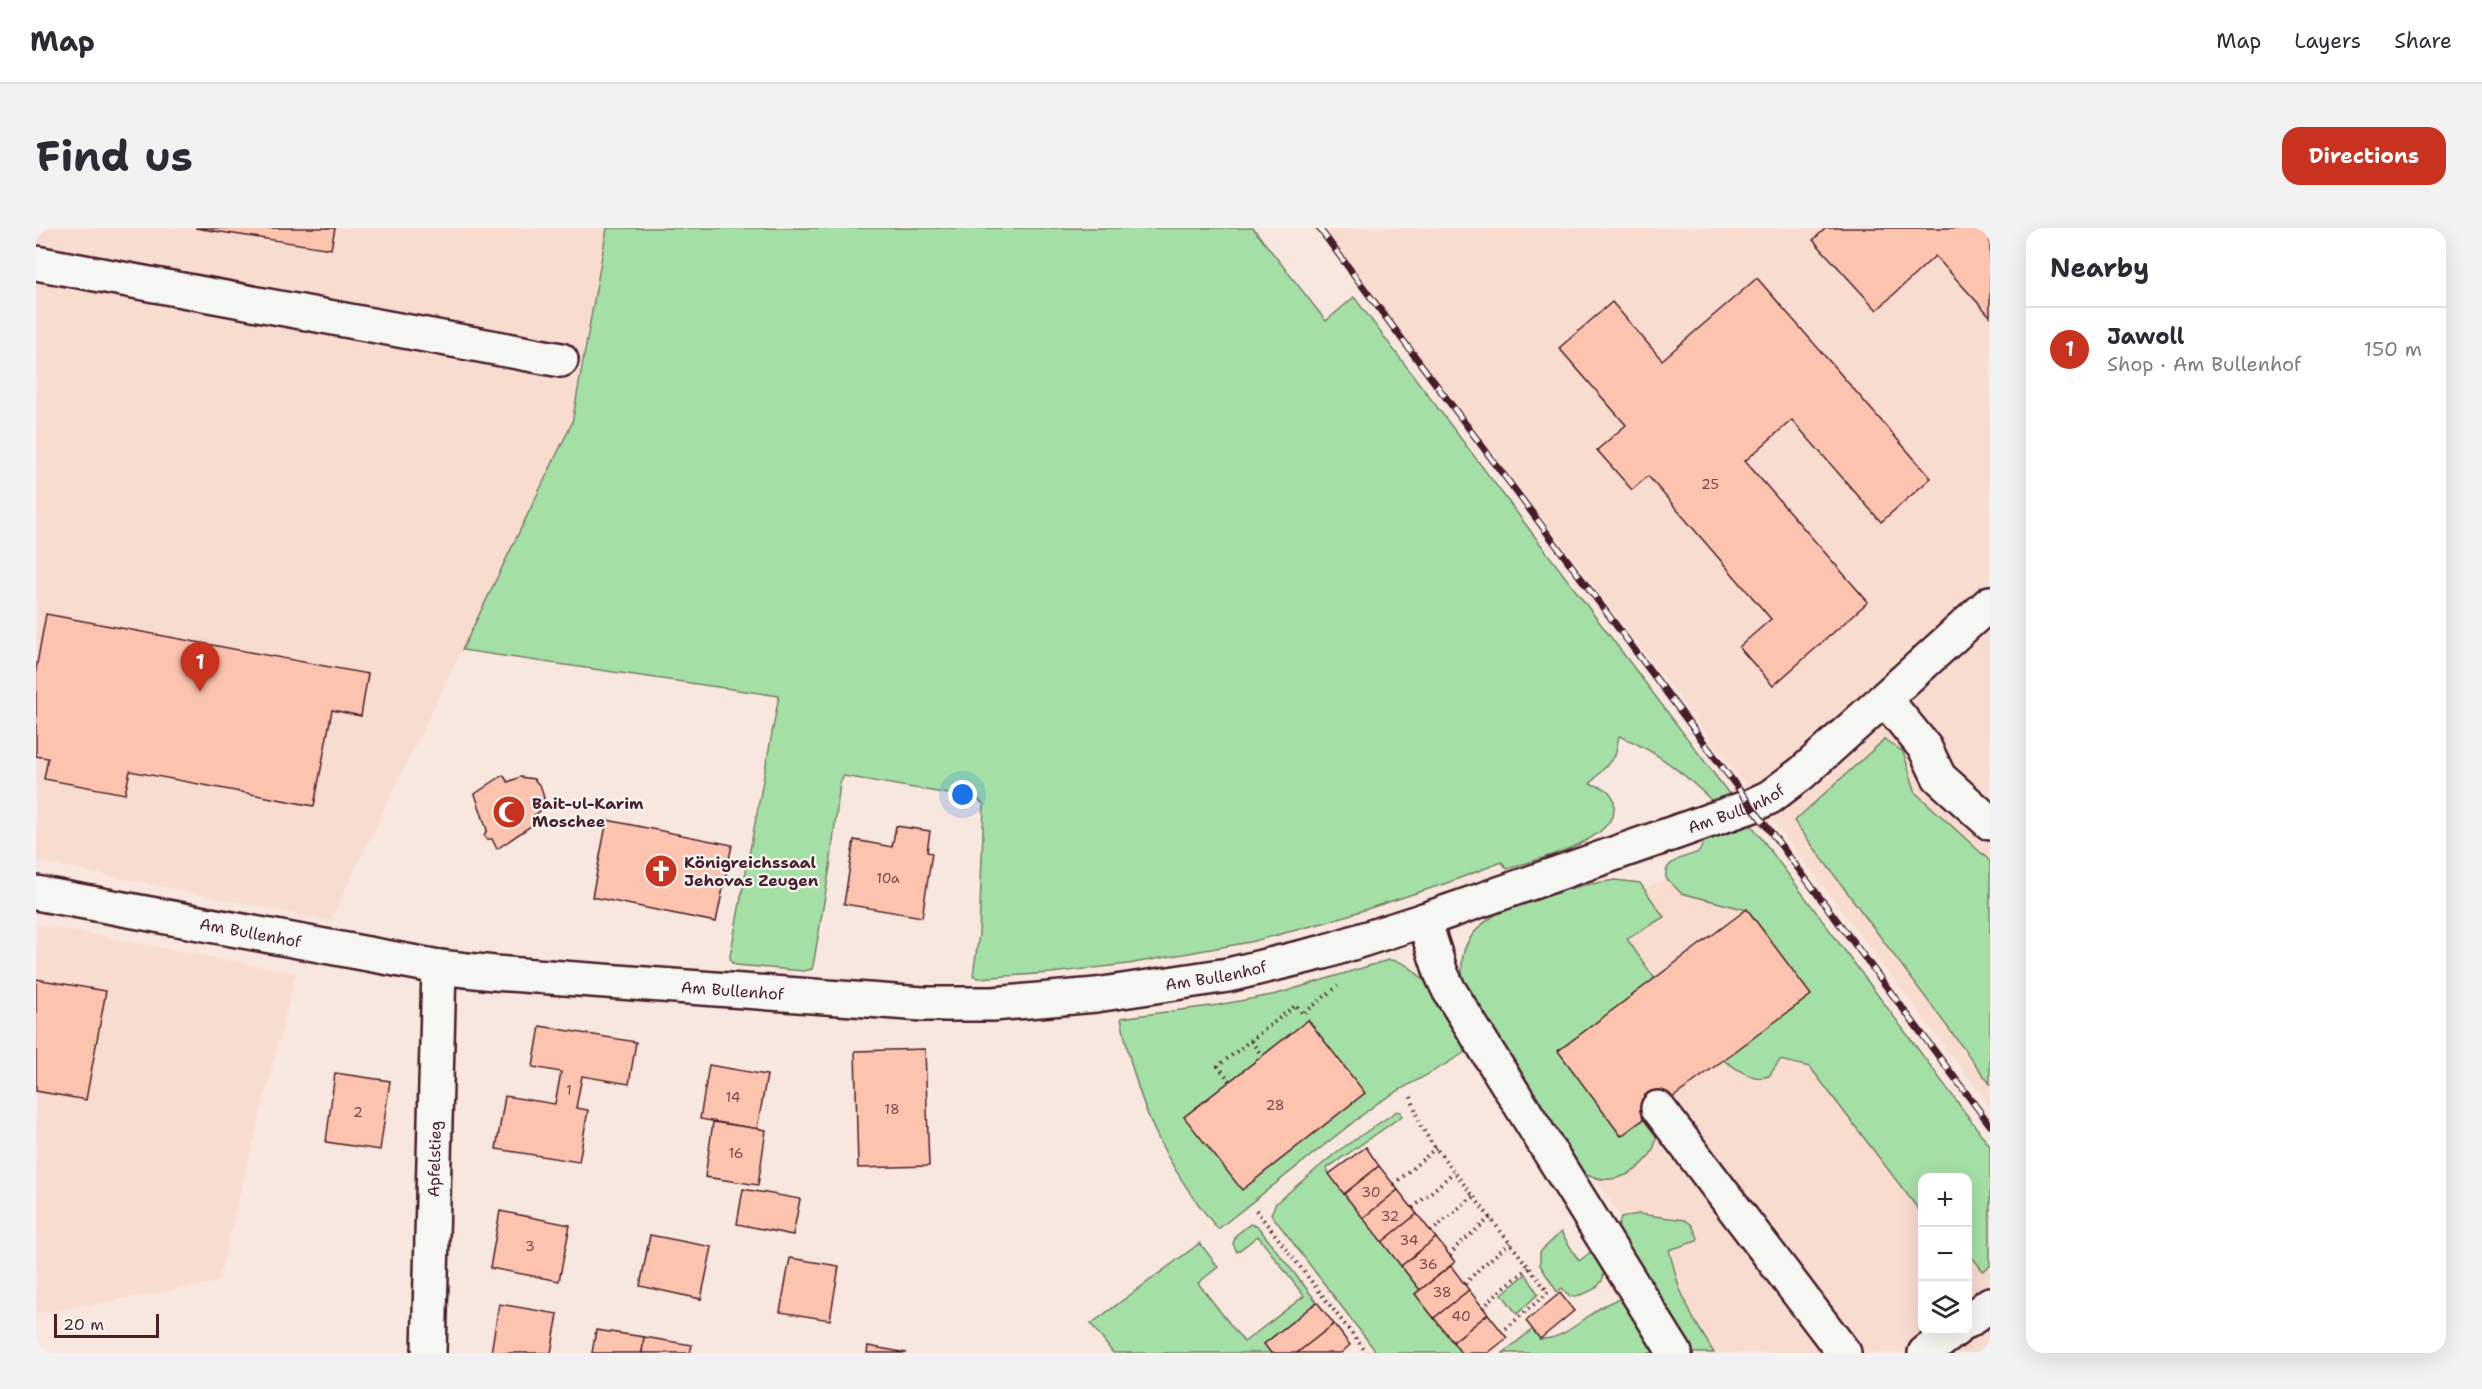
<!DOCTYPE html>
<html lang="en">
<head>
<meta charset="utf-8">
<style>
	:root { --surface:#fff; --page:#f2f2f3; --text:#2b2b33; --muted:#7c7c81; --line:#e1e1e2; --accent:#c8321e }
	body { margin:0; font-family:"Shantell Sans",sans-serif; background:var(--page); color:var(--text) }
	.controls { position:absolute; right:18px; bottom:18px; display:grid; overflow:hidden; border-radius:12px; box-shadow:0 6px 24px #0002 }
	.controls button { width:54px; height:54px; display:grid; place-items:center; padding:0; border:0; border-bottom:2px solid var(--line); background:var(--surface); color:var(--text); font:30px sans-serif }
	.scale { position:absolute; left:18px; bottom:15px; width:105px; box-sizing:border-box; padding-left:6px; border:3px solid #4a1f2b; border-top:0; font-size:16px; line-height:21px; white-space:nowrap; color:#4a1f2b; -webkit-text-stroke:4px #f6f6f2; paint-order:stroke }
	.you { position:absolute; left:927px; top:567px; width:21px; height:21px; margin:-15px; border:4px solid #fff; border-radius:50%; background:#1a73e8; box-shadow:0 0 0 9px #1a73e833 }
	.badge { display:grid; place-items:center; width:39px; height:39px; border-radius:50%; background:var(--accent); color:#fff; font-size:20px; font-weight:700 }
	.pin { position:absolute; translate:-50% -50px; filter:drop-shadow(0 2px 3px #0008) }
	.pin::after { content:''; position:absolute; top:32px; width:21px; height:18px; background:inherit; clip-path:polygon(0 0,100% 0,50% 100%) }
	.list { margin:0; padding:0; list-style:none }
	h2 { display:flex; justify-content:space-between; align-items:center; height:78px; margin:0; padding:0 24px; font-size:26px }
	h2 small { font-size:20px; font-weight:400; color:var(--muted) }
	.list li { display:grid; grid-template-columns:39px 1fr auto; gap:18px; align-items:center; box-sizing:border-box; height:84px; padding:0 24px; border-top:2px solid var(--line) }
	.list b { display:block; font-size:22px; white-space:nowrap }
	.list p { margin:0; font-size:20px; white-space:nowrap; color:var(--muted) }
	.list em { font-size:20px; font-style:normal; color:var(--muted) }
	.icon { flex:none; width:33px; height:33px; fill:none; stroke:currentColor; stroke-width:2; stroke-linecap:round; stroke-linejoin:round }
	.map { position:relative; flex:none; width:1954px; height:1125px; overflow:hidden; border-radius:18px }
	header { display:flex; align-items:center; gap:36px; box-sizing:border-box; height:84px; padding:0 30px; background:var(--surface); border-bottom:2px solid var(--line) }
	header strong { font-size:28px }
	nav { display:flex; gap:33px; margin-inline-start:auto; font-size:21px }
	.intro { display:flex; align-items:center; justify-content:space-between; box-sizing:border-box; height:144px; padding:0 36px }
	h1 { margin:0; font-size:42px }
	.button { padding:15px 27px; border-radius:18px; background:var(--accent); color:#fff; font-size:21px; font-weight:700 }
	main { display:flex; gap:36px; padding:0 36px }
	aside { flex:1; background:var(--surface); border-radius:18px; box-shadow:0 6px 24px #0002 }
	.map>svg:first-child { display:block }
</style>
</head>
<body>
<header>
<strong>Map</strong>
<nav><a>Map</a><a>Layers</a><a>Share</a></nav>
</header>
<div class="intro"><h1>Find us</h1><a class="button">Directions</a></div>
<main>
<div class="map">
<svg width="1954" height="1125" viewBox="0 0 1954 1125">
	<rect width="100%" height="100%" fill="#f8e7de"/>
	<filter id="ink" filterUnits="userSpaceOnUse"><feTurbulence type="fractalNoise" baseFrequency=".0167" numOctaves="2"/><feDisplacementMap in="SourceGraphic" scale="12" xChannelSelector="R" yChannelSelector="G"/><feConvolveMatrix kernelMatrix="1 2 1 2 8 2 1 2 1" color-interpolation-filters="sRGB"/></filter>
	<g filter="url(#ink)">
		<g fill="#f9dcd0" fill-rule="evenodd">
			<polygon points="0,0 571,0 536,194 294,693 0,633"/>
			<polygon points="1285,0 1954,0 1954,878"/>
			<path d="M1683,626L1954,964V1125H1673L1560,951L1452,715L1601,664ZM1886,950H1932V1102H1886Z"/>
			<polygon points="0,696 260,745 182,1054 0,1086"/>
		</g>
		<g fill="#a4dfa5" stroke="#777f68" stroke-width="1.5">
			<path d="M571,0H1217L1290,93L1318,69L1697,571L1681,578C1653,549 1621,522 1583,508L1579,528L1554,556C1564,558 1576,561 1578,574C1584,614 1500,631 1471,641L1466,634L1411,655L1291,694L1214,714L1092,736L1015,745L942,750L937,747L943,706L948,577L942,571L808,548L804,555L794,639L777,738L776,741L768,743L700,737L695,734L694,728L743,468L426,422L536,195Z"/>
			<polygon points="1849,511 1867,524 1880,565 1954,633 1954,856 1758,593"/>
			<path d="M1711,591L1954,918V1038L1947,1043L1932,1024V950H1886V986L1774,839L1744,832L1733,848C1715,854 1702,841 1687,832L1774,766L1711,682L1645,665L1630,650C1627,632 1650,629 1663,624L1669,612Z"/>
			<path d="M1579,652L1604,655L1628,689L1591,711L1619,751L1523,824L1585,908L1614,887C1616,892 1620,899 1620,905C1622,928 1597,949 1575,951C1565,952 1556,949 1547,946L1432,766C1397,681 1521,661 1579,652Z"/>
			<path d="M1352,732C1387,731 1416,796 1432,822C1402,843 1369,857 1339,877L1182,1001C1126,934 1101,875 1085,790L1182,777L1241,766Z"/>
			<polygon points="1361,883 1365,884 1366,888 1290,941 1384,1062 1379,1066 1425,1125 1341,1125 1235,986 1240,975 1302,923"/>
			<polygon points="1603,986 1649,992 1656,997 1662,1010 1661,1013 1633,1022 1643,1059 1657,1090 1678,1125 1655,1125 1581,1003 1585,989"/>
			<polygon points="1214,996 1222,999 1281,1074 1228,1116 1235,1125 1077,1125 1055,1096 1164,1015 1182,1039 1162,1055 1208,1114 1268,1068 1222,1008 1201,1024 1197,1016 1200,1007"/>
			<path d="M1525,1004L1543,1033L1556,1023C1560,1028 1565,1034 1567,1040C1572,1059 1549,1067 1534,1069L1526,1060L1521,1064L1504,1037V1024Z"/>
			<polygon points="1490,1046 1502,1066 1481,1086 1466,1066"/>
			<path d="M1584,1071H1587L1622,1125H1467L1497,1101L1504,1111C1535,1112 1556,1077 1584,1071Z"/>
		</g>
		<g fill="#fcc4af" stroke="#4a1f2b" stroke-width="1.5">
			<polygon points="159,0 299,0 295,21"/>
			<polygon points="1790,0 1954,0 1954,88 1899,28 1841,82 1777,12"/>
			<polygon points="1721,50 1895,250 1845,294 1756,192 1709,233 1832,374 1737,458 1703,419 1735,391 1612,248 1596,262 1561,222 1590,197 1523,120 1576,74 1626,132"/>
			<polygon points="10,386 332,446 325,488 296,482 278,578 94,543 89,566 8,551 12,530 0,528 0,441"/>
			<polygon points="467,547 472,554 484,549 498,551 505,559 508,570 504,583 495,590 499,595 461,621 456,611 451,611 448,607 451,602 439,566"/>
			<polygon points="571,592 696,617 680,694 556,669"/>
			<polygon points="860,598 894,603 891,624 896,625 886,689 808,676 818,612 856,619"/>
			<polygon points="1711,681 1775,767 1585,908 1522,823"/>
			<polygon points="0,751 70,763 50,872 0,863"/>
			<polygon points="1272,792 1329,865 1206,962 1148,889"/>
			<polygon points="504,798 600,814 593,856 546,848 540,880 552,882 543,934 460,921 469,868 519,876 525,844 497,839"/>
			<polygon points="889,821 893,938 822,940 819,823"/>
			<polygon points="673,837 731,847 721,901 664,891"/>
			<polygon points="299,845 354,853 344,922 290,914"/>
			<polygon points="677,894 730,902 722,957 669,949"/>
			<polygon points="1330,919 1343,938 1308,966 1293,946"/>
			<polygon points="1343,938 1362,962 1327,990 1308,966"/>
			<polygon points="707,961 764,971 757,1007 701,996"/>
			<polygon points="1362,962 1381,986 1346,1014 1327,990"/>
			<polygon points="464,983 534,997 523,1053 454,1040"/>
			<polygon points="1381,986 1400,1010 1365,1038 1346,1014"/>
			<polygon points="614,1007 676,1019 665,1071 604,1058"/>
			<polygon points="1400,1010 1419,1034 1384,1062 1365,1038"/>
			<polygon points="754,1030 803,1038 794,1092 744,1084"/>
			<polygon points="1415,1038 1433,1062 1398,1090 1379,1066"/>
			<polygon points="1433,1062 1452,1086 1417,1114 1398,1090"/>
			<polygon points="1524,1065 1538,1083 1504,1111 1490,1093"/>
			<polygon points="1281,1074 1298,1096 1261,1125 1235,1125 1228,1116"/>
			<polygon points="463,1076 522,1086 515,1125 455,1125"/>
			<polygon points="1452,1086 1471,1110 1452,1125 1425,1125 1417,1114"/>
			<polygon points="1298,1096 1314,1117 1305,1125 1261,1125"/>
			<polygon points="560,1102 608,1109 606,1125 556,1125"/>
			<polygon points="608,1109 656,1117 654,1125 606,1125"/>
			<polygon points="832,1118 871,1125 831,1125"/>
		</g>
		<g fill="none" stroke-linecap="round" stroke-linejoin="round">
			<g stroke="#4a1f2b" stroke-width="38">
				<g id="minor">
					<polyline points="0,35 525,132"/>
					<polyline points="1849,471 1889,520 1903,549 1954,595"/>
					<path id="s1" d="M0,665L403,739L458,745L887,776H957L1060,767L1192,747L1288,724L1388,692L1715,578L1734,569L1766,545L1954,375"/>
					<polyline points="1388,692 1405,745 1413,762 1639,1125"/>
					<polyline points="1622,880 1808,1125"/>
					<polyline points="1932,1093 1954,1076"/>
					<path id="s2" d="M393,1125L403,739"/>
					<polyline points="1889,1125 1919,1102"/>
				</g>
			</g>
			<g stroke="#4a1f2b" stroke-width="4" stroke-dasharray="1.5 4.5" stroke-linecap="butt">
				<polyline points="1215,813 1226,828"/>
				<polyline points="1194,853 1182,838 1260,777 1267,786 1302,758"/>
				<polyline points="1375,869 1385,898 1395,914 1512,1064 1466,1104"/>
				<polyline points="1358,956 1400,920"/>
				<polyline points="1377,980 1418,944"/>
				<polyline points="1220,982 1331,1125"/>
				<polyline points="1395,1004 1437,968"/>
				<polyline points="1414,1028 1420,1019 1454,990"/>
				<polyline points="1429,1056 1444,1040 1474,1015"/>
				<polyline points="1447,1080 1462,1064 1493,1040"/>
			</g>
			<use href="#minor" stroke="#f6f6f2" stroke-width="33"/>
			<g stroke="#4a1f2b" stroke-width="7">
				<polyline id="rail" points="1283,0 1954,897"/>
			</g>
			<use href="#rail" stroke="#f6f6f2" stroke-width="4.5" stroke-dasharray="14" stroke-linecap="butt"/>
		</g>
	</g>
	<defs>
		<g id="mosque-disc" transform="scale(1.725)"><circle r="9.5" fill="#c8321e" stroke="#f6f6f2"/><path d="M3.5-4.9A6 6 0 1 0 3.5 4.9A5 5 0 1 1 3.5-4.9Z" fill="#fff"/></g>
		<g id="church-disc" transform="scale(1.725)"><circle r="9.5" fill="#c8321e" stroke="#f6f6f2"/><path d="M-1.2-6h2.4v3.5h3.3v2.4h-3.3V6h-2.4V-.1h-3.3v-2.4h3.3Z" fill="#fff"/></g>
	</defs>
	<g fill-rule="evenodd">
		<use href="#mosque-disc" x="473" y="584"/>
		<use href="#church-disc" x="625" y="643"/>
	</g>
	<g text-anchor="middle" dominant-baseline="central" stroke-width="4.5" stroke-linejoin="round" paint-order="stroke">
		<g font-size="14" fill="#76484c">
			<text x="1674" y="256">25</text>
			<text x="852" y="650">10a</text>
			<text x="533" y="862">1</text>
			<text x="697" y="869">14</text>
			<text x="1239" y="877">28</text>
			<text x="856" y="881">18</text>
			<text x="322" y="884">2</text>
			<text x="700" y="925">16</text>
			<text x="1335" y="964">30</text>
			<text x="1354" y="988">32</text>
			<text x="1373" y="1012">34</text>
			<text x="494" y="1018">3</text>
			<text x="1392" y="1036">36</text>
			<text x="1406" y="1064">38</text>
			<text x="1425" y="1088">40</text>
		</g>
		<g font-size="16" font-weight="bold" fill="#4a1f2b" stroke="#f6f6f2" text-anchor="start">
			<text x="496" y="575">Bait-ul-Karim<tspan x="496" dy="18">Moschee</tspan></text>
			<text x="648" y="634">Königreichssaal<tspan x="648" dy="18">Jehovas Zeugen</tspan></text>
		</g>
		<g font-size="16" fill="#4a1f2b" stroke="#f6f6f2">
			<text stroke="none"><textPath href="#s1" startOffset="1737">Am Bullenhof</textPath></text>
			<text stroke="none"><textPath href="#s1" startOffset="218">Am Bullenhof</textPath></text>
			<text stroke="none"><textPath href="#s1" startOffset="1190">Am Bullenhof</textPath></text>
			<text stroke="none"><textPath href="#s1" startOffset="704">Am Bullenhof</textPath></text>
			<text stroke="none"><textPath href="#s2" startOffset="194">Apfelstieg</textPath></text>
		</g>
	</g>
</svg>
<div class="controls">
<button>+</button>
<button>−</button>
<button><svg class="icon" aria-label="layers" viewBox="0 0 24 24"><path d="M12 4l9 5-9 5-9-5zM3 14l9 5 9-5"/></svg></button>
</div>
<div class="scale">20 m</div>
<div class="you"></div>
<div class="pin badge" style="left:164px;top:464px">1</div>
</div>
<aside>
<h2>Nearby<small></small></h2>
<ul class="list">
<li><span class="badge">1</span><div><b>Jawoll</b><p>Shop · Am Bullenhof</p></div><em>150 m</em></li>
</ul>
</aside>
</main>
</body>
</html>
